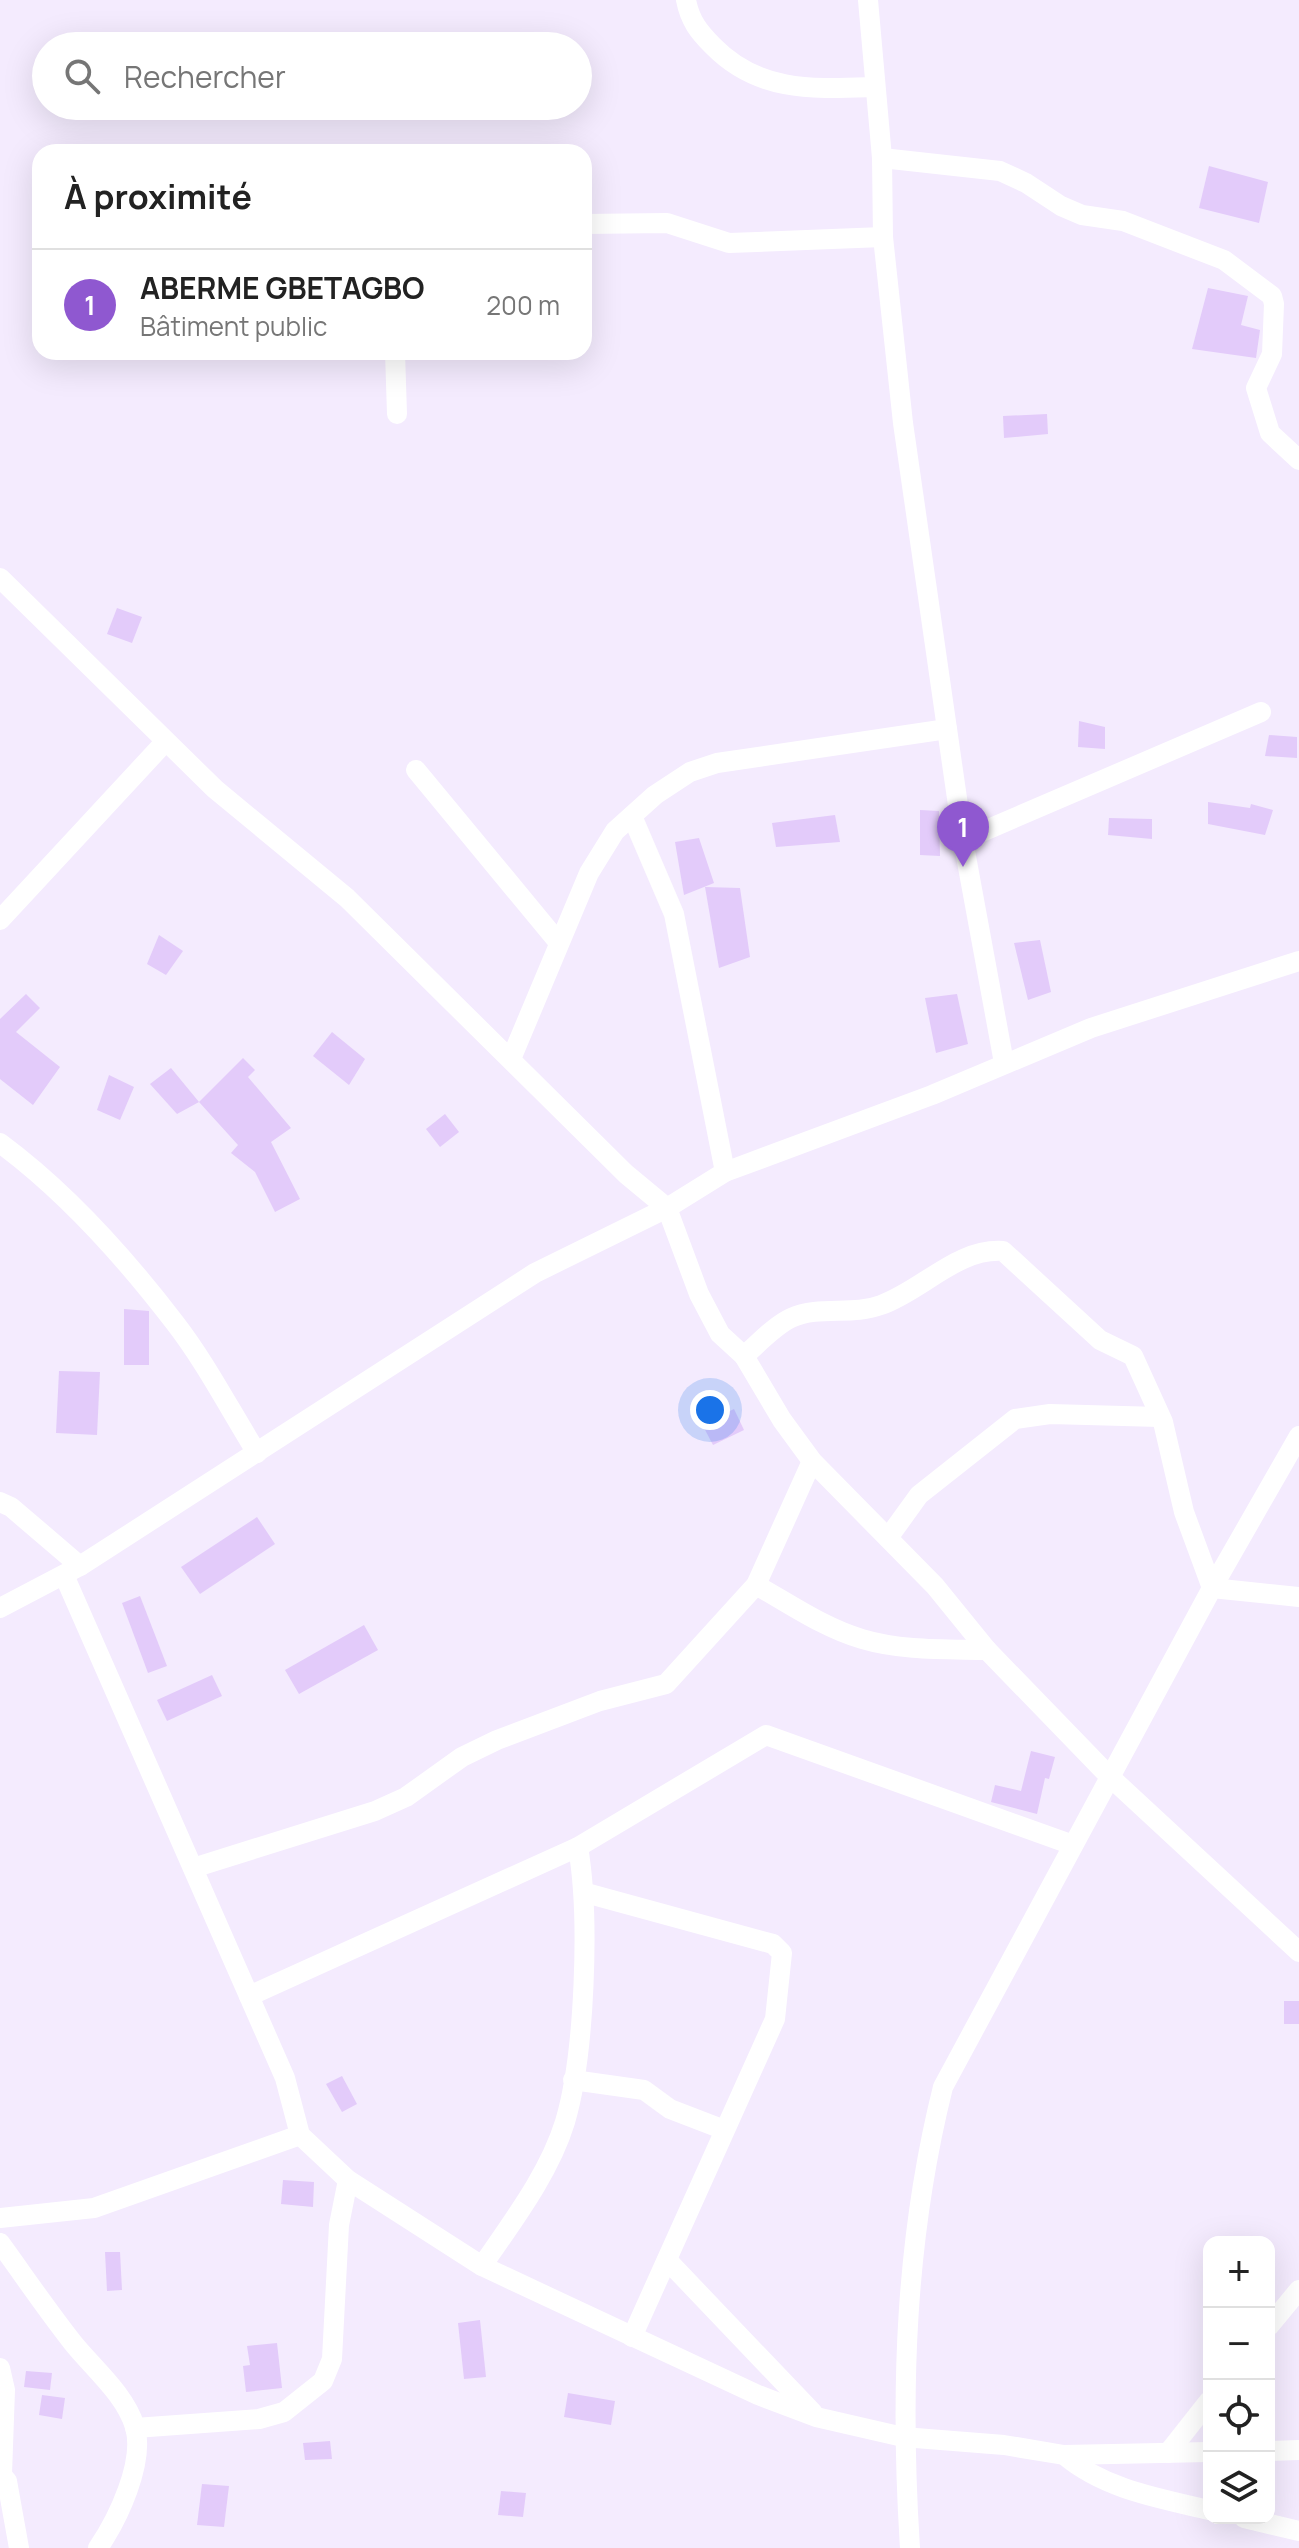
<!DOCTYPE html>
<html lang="fr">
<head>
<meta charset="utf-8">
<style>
	:root { --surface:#fff; --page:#f6f6f6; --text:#222; --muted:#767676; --line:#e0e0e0; --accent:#8f58d0 }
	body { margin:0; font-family:Manrope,sans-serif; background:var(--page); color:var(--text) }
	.controls { position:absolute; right:24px; bottom:24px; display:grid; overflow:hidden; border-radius:16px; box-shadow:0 8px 32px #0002 }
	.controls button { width:72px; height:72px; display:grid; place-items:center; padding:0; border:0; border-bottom:2px solid var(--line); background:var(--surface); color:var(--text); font:40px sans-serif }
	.you { position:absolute; left:710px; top:1410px; width:28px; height:28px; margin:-20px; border:6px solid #fff; border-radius:50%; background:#1a73e8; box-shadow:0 0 0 12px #1a73e833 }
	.badge { display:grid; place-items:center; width:52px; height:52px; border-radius:50%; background:var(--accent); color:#fff; font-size:26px; font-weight:700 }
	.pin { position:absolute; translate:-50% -66px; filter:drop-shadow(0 2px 4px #0008) }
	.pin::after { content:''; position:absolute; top:42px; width:28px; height:24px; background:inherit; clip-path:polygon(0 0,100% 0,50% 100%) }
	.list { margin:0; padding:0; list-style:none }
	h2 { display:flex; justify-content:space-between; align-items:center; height:104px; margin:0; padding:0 32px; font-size:34px }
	h2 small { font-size:26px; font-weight:400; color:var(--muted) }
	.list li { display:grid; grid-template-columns:52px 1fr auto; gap:24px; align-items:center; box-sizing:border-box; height:112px; padding:0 32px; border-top:2px solid var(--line) }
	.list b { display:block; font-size:30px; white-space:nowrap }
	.list p { margin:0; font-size:26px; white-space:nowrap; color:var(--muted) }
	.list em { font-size:26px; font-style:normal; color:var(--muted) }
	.icon { flex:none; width:44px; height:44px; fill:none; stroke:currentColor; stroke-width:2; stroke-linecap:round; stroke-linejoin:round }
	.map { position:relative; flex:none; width:1299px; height:2548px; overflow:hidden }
	.search { position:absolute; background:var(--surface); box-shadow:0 8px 32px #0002; left:32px; top:32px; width:560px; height:88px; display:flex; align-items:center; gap:20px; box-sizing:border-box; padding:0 28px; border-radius:44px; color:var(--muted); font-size:30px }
	.panel { position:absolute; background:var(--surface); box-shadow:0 8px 32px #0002; left:32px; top:144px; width:560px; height:216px; border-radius:24px }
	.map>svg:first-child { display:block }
</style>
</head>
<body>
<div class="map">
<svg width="1299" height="2548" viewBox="0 0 1299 2548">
	<rect width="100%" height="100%" fill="#f4ebfe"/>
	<g fill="#e3cbfa">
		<polygon points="1209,166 1268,182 1259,223 1199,208"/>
		<polygon points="1208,288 1248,296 1241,325 1260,330 1256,358 1192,349"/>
		<polygon points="1047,414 1048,434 1004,438 1003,416"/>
		<polygon points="117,608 142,617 132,643 107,634"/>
		<polygon points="1079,721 1105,727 1105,749 1078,747"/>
		<polygon points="1269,735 1297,737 1297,758 1265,756"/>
		<polygon points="1208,802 1250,808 1251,804 1273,810 1265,835 1208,824"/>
		<polygon points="920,810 939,811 940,856 920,855"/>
		<polygon points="835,815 840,842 776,847 772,823"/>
		<polygon points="1109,818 1152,819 1152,839 1108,835"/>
		<polygon points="699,838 714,883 684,895 675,842"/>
		<polygon points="705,887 740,888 750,957 719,968"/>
		<polygon points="159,935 183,951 166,975 147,964"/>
		<polygon points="1040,940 1051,992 1028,1000 1014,943"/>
		<polygon points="26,994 40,1008 16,1032 60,1067 33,1105 0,1079 0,1019"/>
		<polygon points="957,994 968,1044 936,1053 925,998"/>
		<polygon points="332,1032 365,1059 349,1085 313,1056"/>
		<polygon points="243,1058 255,1070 248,1077 291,1128 271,1142 300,1199 275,1212 255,1172 231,1153 238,1145 199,1102"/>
		<polygon points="171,1068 199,1102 177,1114 150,1084"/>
		<polygon points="109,1075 134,1087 120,1120 97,1110"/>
		<polygon points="445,1114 459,1132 440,1147 426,1129"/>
		<polygon points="124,1309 149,1311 149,1365 124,1365"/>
		<polygon points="59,1371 100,1372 97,1435 56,1433"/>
		<polygon points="734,1409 744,1430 713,1445 702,1424"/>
		<polygon points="257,1517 275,1544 200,1594 181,1567"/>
		<polygon points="140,1596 167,1666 148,1673 122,1603"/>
		<polygon points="364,1625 378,1650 299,1694 285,1670"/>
		<polygon points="212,1675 222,1696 167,1721 157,1700"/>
		<polygon points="1031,1751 1055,1757 1049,1779 1045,1778 1037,1814 991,1802 995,1785 1021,1791"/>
		<rect x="1284" y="2001" width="15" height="23"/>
		<polygon points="342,2076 357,2104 342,2112 326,2084"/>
		<polygon points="283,2180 314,2182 313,2207 281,2204"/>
		<polygon points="105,2252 120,2252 122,2290 107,2291"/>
		<polygon points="480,2320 486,2377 464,2379 458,2323"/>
		<polygon points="277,2343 282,2388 246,2392 243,2366 250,2365 247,2346"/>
		<polygon points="26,2371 52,2373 50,2390 24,2387"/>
		<polygon points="568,2393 615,2401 611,2425 564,2417"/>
		<polygon points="42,2395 65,2398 62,2419 39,2415"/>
		<polygon points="330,2441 332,2459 305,2460 303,2443"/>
		<polygon points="202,2484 229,2486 224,2527 197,2525"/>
		<polygon points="501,2491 526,2493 523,2517 498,2515"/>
	</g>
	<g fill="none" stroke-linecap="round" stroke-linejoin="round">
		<g stroke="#fff" stroke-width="20">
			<path d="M686,0C690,21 699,32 713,46C759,93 814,89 875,87"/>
			<polyline points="868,0 882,158 883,237 903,423 963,840 1004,1063"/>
			<polyline points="882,158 1000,171 1026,183 1061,206 1082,215 1123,221 1224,260 1272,296 1274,304 1272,354 1256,388 1270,433 1299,460"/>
			<polyline points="584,224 667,223 729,243 883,237"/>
			<polyline points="395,352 397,414"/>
			<polyline points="0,578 215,789 347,898 626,1174 667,1208 699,1294 720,1334 744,1356 782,1420 812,1461 935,1586 987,1650 1109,1776 1299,1952"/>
			<polyline points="416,770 559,943"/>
			<polyline points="632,816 674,914 725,1172"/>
			<polyline points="963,840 1261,712"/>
			<polyline points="0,920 165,742"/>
			<polyline points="511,1059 589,873 615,831 655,795 690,772 717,763 947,729"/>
			<path d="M0,1143C65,1191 126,1259 175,1323C206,1363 230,1410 257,1453"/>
			<path d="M744,1356C758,1344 774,1326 791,1318C820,1305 852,1316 881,1305C923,1290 957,1248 1003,1251L1100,1340L1133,1356L1163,1422L1184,1512L1212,1588L1299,1597"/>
			<polyline points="0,1502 11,1507 80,1566"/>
			<polyline points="888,1538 919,1495 1015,1419 1050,1414 1160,1417"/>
			<polyline points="64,1575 285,2078 300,2135 348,2180 482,2266 758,2395 816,2417 903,2437 1004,2445 1064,2455 1209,2452"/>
			<path d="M756,1585C790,1604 824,1628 862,1639C902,1651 946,1649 987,1650"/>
			<polyline points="0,1608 80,1566 535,1273 667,1208 725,1172 932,1095 1091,1028 1299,961"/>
			<polyline points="193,1868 375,1811 406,1797 462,1757 497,1740 600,1701 666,1684 756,1585 812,1461"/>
			<polyline points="586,1893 773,1944 782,1953 775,2019 632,2337"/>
			<polyline points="249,1996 578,1847 766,1735 1073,1845"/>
			<polyline points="573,2080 644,2090 670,2109 722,2129"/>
			<polyline points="0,2218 94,2208 300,2135"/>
			<path d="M0,2243C24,2276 47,2310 73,2343C93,2368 125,2394 135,2427C145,2462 118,2519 98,2548"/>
			<polyline points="667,2260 813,2413"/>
			<path d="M482,2266C512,2222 549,2174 565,2122C585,2054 590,1917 578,1847"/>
			<polyline points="1269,2326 1299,2290"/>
			<polyline points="0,2368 5,2390 2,2474"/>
			<polyline points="135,2428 259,2419 284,2412 323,2381 332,2359 339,2225 348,2180"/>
			<polyline points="1269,2451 1299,2450"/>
			<polyline points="1168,2453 1209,2401"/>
			<path d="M1064,2455C1104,2489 1158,2498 1209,2510"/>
			<polyline points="0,2473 7,2481 19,2548"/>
			<polyline points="1244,2518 1299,2531"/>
			<path d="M910,2548C900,2392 905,2239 943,2087L1212,1588L1299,1436"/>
		</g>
	</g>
</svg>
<div class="controls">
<button>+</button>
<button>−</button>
<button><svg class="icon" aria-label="locate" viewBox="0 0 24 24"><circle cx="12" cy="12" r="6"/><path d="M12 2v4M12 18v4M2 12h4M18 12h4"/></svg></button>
<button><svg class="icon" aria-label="layers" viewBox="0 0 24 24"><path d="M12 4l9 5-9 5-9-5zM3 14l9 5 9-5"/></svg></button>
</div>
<div class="you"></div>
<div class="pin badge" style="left:963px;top:867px">1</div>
<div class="search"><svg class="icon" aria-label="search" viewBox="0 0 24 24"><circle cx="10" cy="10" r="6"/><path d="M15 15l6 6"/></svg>Rechercher</div>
<section class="panel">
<h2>À proximité<small></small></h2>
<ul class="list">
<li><span class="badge">1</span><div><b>ABERME GBETAGBO</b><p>Bâtiment public</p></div><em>200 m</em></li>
</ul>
</section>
</div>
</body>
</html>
